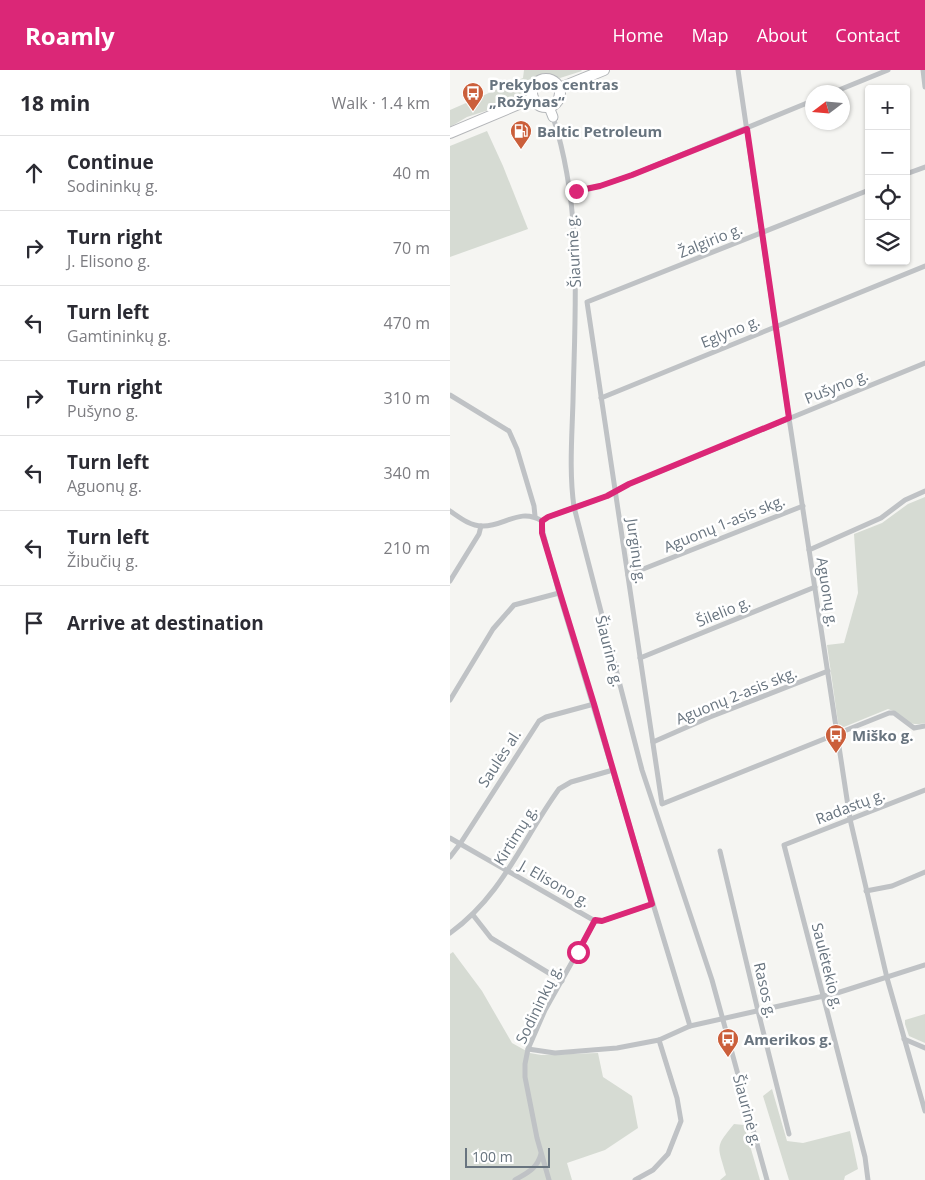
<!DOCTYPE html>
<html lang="en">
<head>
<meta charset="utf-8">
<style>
	:root { --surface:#fff; --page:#f7f7f7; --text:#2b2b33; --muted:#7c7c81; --line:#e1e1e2; --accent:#db2777 }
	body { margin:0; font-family:"Open Sans",sans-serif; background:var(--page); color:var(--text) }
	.controls { position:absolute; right:15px; top:15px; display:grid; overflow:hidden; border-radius:5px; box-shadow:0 1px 4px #0004 }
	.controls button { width:45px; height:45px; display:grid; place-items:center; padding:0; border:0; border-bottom:1px solid var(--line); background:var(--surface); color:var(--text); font:25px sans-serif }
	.compass { position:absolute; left:355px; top:15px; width:45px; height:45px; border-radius:50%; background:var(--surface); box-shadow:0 1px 4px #0004; rotate:254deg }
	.scale { position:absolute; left:15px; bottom:12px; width:85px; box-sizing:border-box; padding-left:5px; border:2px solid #68747f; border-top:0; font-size:14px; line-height:18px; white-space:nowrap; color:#68747f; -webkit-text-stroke:4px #fff; paint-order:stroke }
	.stop { position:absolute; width:15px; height:15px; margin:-11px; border:4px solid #db2777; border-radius:50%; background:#fff }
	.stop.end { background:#db2777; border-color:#fff; box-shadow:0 1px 5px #0008 }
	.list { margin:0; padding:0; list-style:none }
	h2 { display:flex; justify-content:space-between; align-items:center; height:65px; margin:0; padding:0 20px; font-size:21px }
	h2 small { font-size:16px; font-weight:400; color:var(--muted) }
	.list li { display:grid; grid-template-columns:32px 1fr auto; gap:15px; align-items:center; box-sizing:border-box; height:75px; padding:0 20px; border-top:1px solid var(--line) }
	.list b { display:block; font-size:19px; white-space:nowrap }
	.list p { margin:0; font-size:16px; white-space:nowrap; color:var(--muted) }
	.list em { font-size:16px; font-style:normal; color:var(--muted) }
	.icon { flex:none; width:28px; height:28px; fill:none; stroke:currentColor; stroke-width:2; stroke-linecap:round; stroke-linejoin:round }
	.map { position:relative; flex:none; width:475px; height:1110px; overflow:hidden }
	header { display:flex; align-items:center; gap:30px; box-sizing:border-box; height:70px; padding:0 25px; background:var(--accent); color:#fff }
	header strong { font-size:24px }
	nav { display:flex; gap:28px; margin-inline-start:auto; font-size:18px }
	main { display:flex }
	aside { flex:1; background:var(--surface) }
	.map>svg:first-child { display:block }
</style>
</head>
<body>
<header>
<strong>Roamly</strong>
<nav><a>Home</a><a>Map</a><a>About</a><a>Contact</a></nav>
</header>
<main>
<aside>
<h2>18 min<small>Walk · 1.4 km</small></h2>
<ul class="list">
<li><svg class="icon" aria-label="ahead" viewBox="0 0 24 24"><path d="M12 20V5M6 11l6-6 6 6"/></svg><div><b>Continue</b><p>Sodininkų g.</p></div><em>40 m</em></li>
<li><svg class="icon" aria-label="right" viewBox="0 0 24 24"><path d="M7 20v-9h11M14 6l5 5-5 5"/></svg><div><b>Turn right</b><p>J. Elisono g.</p></div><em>70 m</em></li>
<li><svg class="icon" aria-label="left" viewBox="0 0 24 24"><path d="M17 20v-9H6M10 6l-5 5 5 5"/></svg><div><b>Turn left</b><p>Gamtininkų g.</p></div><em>470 m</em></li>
<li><svg class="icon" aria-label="right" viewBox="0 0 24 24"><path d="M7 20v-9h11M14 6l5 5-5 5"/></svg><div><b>Turn right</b><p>Pušyno g.</p></div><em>310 m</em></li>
<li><svg class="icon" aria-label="left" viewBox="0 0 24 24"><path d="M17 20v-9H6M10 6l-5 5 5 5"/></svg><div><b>Turn left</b><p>Aguonų g.</p></div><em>340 m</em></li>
<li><svg class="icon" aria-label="left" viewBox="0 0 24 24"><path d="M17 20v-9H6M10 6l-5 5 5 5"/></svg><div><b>Turn left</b><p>Žibučių g.</p></div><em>210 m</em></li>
<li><svg class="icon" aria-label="arrive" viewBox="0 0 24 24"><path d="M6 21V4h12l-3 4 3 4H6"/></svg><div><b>Arrive at destination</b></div></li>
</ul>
</aside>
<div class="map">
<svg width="475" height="1110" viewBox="0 0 475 1110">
	<rect width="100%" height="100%" fill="#f5f5f2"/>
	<g fill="#d6dbd3">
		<path d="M74,0H131L132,1L110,8L95,3C81,6 79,14 73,26L48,37L17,47L0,57V40L73,8Z"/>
		<polygon points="37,61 53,96 78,159 0,187 0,76"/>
		<path d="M475,427V653C456,658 456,645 438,639L389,659L377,575L394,573L408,523L404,464L432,453L458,434Z"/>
		<polygon points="3,882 32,921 62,973 80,983 91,985 148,983 153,1007 182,1026 188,1058 155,1080 117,1093 122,1110 0,1110 0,884"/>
		<polygon points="475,944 475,973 459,966 455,954 455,950"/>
		<polygon points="322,1019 337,1071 353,1073 400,1061 408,1099 395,1106 394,1110 339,1110 313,1026"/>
		<path d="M284,1054L294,1055L310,1110H270L276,1105C268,1076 264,1078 284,1054Z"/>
	</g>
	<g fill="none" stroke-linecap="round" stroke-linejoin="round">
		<g stroke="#b2b6b9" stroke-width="11">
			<polyline id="primary" points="99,37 103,47"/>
		</g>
		<g stroke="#b4b6b9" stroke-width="12">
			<g id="highway">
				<circle cx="96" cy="23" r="14"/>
				<polyline points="110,18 154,0"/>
				<polyline points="0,63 83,28"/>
			</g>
		</g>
		<g stroke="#bfc2c5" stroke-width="5">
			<polyline points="288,0 339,348 400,749 437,908 475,1041"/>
			<polyline points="473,0 475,17"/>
			<polyline points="384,22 438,0"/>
			<path d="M103,47C133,139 125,236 123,331C122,366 119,402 124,437L192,700L262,910L317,1110"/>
			<polyline points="456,104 475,97"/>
			<polyline points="419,120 137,232 212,734 439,643 444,643 464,658 475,656"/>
			<polyline points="126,121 150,116 182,105 362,31"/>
			<polyline points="0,325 59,361 67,379 84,436 85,446"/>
			<polyline points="151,328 475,196"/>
			<path d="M0,441C9,447 20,456 32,456C54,457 69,437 92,451"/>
			<polyline points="92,451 93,463 109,523 240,956"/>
			<polyline points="92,451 98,447 157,426 179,414 475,293"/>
			<polyline points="359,480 431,448 455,430 475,421"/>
			<polyline points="178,505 353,436"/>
			<polyline points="0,511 29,464 31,456"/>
			<polyline points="190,588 365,517"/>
			<polyline points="0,630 43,559 64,535 109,523"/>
			<polyline points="203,672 260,647 378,601"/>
			<polyline points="0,768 145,851 152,851 202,834"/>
			<polyline points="270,781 308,941 339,1064"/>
			<polyline points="0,787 10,774 89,651 96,647 144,634"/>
			<polyline points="416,821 442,816 475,802"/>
			<polyline points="23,845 41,868 112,911"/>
			<path d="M0,863C53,825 72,770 109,719L121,712L163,700"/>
			<polyline points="454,969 475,978"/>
			<polyline points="78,979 105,983 167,978 209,970 240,956 387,923 475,895"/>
			<path d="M65,1110C77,1103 87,1099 91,1084"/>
			<polyline points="99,1110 87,1068 75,1007 75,994 78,979 95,940 145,851"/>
			<polyline points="185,1110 203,1100 218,1084 231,1051 227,1028 209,970"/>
			<polyline points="418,1110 415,1087 334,775 475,720"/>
		</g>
		<use href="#primary" stroke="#fff" stroke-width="9"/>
		<use href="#highway" stroke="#fff" stroke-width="10"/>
	</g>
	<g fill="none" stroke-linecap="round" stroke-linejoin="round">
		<polyline stroke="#db2777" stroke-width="6" points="126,121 150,116 182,105 297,59 339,348 179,414 157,426 98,447 92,451 92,463 110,523 144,634 202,834 152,851 145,850 128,882"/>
	</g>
	<defs>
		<g id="bus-pin" transform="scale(1.125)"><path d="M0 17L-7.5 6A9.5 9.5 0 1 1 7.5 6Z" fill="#cb5f3b" stroke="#fff"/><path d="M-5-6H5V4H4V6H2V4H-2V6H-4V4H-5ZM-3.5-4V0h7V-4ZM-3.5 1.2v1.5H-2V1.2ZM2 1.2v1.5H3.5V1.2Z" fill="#fff"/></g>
		<g id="fuel-pin" transform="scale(1.125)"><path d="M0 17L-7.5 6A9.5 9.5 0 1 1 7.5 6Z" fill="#cb5f3b" stroke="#fff"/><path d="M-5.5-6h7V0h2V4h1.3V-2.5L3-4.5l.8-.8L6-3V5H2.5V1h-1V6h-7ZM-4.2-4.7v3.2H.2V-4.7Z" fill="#fff"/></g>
	</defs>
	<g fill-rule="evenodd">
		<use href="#bus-pin" x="23" y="23"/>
		<use href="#fuel-pin" x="71" y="61"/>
		<use href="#bus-pin" x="386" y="665"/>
		<use href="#bus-pin" x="278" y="969"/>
	</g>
	<g text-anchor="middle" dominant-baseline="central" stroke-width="5" stroke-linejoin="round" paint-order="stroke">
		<g font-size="15" font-weight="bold" fill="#68747f" stroke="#fff" text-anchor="start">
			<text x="39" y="14">Prekybos centras<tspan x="39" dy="17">„Rožynas“</tspan></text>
			<text x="87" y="61">Baltic Petroleum</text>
			<text x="402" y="665">Miško g.</text>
			<text x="294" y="969">Amerikos g.</text>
		</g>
		<g font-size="15" fill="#68747f" stroke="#fff">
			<text transform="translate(260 170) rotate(-22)">Žalgirio g.</text>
			<text transform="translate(123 181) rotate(-93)">Šiaurinė g.</text>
			<text transform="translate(280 261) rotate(-22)">Eglyno g.</text>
			<text transform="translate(386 316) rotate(-22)">Pušyno g.</text>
			<text transform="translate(274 453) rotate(-22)">Aguonų 1-asis skg.</text>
			<text transform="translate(187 481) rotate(82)">Jurginų g.</text>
			<text transform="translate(378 522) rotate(81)">Aguonų g.</text>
			<text transform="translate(273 541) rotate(-22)">Šilelio g.</text>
			<text transform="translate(160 581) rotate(76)">Šiaurinė g.</text>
			<text transform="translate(286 625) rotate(-22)">Aguonų 2-asis skg.</text>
			<text transform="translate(49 688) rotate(-57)">Saulės al.</text>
			<text transform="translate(400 736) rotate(-21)">Radastų g.</text>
			<text transform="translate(65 765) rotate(-58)">Kirtimų g.</text>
			<text transform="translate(105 813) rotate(30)">J. Elisono g.</text>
			<text transform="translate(378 896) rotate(76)">Saulėtekio g.</text>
			<text transform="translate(316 920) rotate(77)">Rasos g.</text>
			<text transform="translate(88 934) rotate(-64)">Sodininkų g.</text>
			<text transform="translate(298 1040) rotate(75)">Šiaurinė g.</text>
		</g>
	</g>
</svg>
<div class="controls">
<button>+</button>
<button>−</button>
<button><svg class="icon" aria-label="locate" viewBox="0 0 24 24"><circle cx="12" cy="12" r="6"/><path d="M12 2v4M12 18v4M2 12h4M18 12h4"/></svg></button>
<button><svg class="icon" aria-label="layers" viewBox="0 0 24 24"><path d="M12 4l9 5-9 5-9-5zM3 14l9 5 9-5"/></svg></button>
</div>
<svg class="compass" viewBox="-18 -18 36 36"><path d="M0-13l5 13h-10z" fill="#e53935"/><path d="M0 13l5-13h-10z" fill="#7c7c81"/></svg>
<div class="scale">100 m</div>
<div class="stop" style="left:128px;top:882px"></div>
<div class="stop end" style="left:126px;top:121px"></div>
</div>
</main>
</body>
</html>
